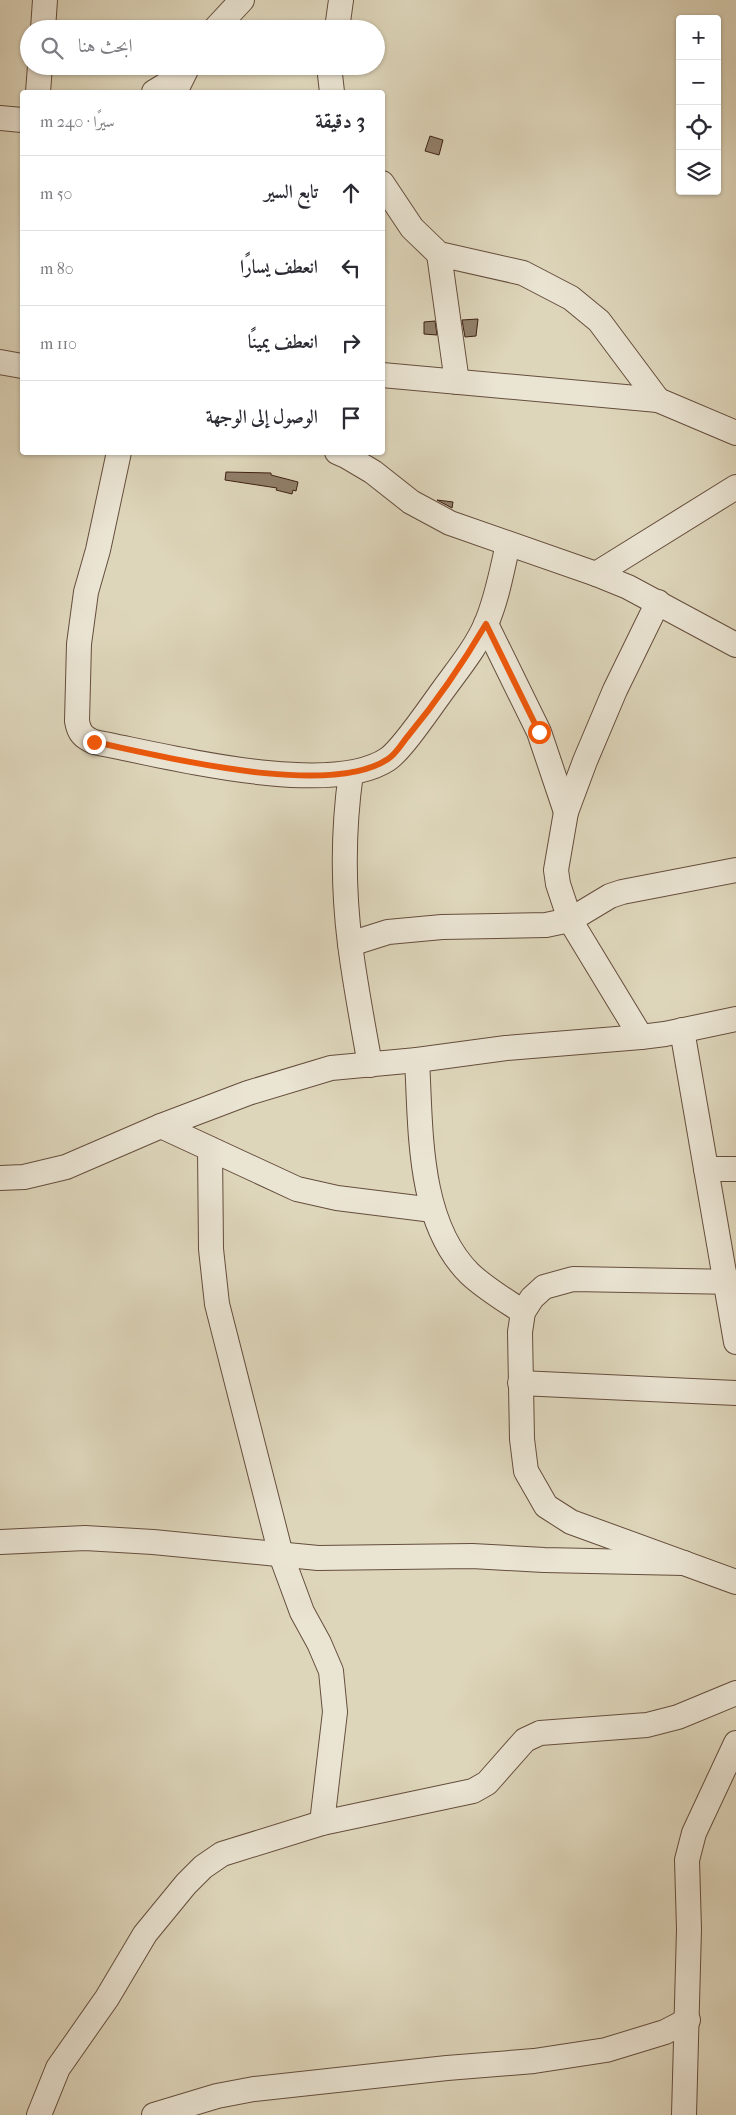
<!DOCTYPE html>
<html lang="ar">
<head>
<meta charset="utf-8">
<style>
	:root { --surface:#fff; --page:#f2f2f3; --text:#2b2b33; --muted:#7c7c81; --line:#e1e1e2 }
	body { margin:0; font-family:"IM FELL French Canon",Amiri,serif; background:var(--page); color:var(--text); direction:rtl }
	.controls { position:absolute; right:15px; top:15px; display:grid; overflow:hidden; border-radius:5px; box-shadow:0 1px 4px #0004 }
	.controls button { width:45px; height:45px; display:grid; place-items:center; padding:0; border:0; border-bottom:1px solid var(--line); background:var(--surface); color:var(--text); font:25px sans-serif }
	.stop { position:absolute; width:15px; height:15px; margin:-11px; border:4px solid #ea580c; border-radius:50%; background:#fff }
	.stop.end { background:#ea580c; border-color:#fff; box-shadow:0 1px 5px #0008 }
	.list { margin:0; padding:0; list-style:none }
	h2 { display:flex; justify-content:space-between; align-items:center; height:65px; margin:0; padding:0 20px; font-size:21px }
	h2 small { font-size:16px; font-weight:400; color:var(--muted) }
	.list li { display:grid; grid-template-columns:32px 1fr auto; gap:15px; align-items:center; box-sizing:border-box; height:75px; padding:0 20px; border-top:1px solid var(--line) }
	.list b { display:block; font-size:19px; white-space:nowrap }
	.list em { font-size:16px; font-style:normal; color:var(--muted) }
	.icon { flex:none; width:28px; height:28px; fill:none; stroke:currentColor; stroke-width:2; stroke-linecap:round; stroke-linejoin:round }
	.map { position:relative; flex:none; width:736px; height:2115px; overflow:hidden; direction:ltr }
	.search { position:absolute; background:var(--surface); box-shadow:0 1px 4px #0004; left:20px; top:20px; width:365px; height:55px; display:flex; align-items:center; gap:12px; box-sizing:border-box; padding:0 18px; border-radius:28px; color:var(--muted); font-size:19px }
	.panel { position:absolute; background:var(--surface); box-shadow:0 1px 4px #0004; left:20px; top:90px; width:365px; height:365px; border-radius:5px; direction:rtl }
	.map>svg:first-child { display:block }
</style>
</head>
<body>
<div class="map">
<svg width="736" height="2115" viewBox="0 0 736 2115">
	<rect width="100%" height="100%" fill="#ded6bb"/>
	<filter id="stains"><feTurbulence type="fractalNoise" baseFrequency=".004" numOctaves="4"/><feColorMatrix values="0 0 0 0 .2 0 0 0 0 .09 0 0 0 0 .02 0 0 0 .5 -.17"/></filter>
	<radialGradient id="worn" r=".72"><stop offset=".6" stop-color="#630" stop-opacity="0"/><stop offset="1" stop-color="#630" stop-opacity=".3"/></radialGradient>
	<g fill="#917f6a" stroke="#3d2013">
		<polygon points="430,136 443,140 439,155 425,151"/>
		<polygon points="478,319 476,336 465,337 462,320"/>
		<polygon points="435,321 437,335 424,334 424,322"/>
		<polygon points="226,472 271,473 271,475 298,482 296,491 293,490 292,494 276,490 277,488 225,480"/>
		<polygon points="437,500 453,502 452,508"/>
	</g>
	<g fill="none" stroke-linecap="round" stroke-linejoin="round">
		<g stroke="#654e3d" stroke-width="26">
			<g id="minor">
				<polyline points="43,29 45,0"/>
				<polyline points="215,29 242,0"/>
				<polyline points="337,29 341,0"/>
				<polyline points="329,66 332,92"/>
				<polyline points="38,92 40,66"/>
				<polyline points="154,92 164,86 179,81"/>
				<polyline points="175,92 188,66"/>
				<polyline points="0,118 22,120"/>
				<polyline points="382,183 412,228 439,254 523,273 571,298 599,321 658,400"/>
				<polyline points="439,254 457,382"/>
				<polyline points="0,362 22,366"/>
				<polyline points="382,375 658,400 736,433"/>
				<path d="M119,452L98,550L86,592L79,644L77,721C79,733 83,737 94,742C163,755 329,799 388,759C402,749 427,712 438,697C454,674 475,650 486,624C497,599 502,570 508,544"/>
				<polyline points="337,452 346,456 373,472 411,502 450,523 596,574 628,587 736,645"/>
				<polyline points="596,574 736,487"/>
				<polyline points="658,602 615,690 585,761 566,812 556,870 558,884 570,920 641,1037 665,1034 736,1019"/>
				<polyline points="486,624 539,732 566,812"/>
				<path d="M351,773C343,829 343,888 350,944C355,984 363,1025 370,1065"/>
				<polyline points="350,944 388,932 442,927 546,925 570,920 610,896 622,892 736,870"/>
				<polyline points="682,1030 736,1342"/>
				<path d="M417,1060C421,1128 417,1222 470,1274C486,1289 505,1300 523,1312"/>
				<polyline points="161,1126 297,1189 337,1198 433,1210"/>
				<polyline points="210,1149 211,1249 217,1304 281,1555 302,1612 319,1643 331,1671 335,1712 322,1823"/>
				<polyline points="706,1169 736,1169"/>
				<polyline points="0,1178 24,1177 66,1167 161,1126 248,1093 331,1068 417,1060 506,1048 641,1037"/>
				<polyline points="736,1282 573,1279 544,1287 532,1298 523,1312 520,1332 522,1439 526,1471 546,1506 571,1522 736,1582"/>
				<polyline points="520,1383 736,1393"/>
				<polyline points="0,1542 85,1538 153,1542 318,1558 472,1556 544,1560 684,1563"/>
				<polyline points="39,2115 58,2068 107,1998 145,1934 186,1884 203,1867 222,1854 322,1823 473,1791 487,1783 525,1740 540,1733 647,1725 678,1717 736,1693"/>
				<polyline points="154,2115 217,2096 254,2089 447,2068 534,2061 606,2050 665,2032 688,2020"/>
				<polyline points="684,2115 689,1929 687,1860 694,1833 736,1743"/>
			</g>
		</g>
		<use href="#minor" stroke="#eae4d3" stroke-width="24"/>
	</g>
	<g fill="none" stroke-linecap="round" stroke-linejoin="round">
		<path stroke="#ea580c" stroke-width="6" d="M94,742C163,756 328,799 388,759C396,754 402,743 408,736C437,701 463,663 486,624L539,732"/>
	</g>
	<rect width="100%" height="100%" filter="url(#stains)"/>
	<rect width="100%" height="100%" fill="url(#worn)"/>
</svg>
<div class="controls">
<button>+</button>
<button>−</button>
<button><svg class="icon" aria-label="locate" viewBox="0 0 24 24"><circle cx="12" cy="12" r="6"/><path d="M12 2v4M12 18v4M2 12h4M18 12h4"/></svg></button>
<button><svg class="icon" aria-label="layers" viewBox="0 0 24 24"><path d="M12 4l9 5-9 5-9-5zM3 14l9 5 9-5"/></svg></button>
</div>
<div class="stop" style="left:539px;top:732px"></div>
<div class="stop end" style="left:94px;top:742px"></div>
<div class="search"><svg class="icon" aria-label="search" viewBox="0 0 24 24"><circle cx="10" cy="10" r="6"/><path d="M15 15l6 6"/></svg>ابحث هنا</div>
<section class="panel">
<h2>3 دقيقة<small>سيرًا · 240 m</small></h2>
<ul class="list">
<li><svg class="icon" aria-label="ahead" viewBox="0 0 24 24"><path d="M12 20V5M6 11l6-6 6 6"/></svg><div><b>تابع السير</b></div><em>50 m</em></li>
<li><svg class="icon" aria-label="left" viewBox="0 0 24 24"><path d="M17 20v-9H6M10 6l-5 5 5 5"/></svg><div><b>انعطف يسارًا</b></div><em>80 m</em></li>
<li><svg class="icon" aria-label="right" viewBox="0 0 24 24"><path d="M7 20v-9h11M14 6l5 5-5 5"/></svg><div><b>انعطف يمينًا</b></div><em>110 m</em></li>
<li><svg class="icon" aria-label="arrive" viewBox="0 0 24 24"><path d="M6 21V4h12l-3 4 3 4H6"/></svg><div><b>الوصول إلى الوجهة</b></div></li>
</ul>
</section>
</div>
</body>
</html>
